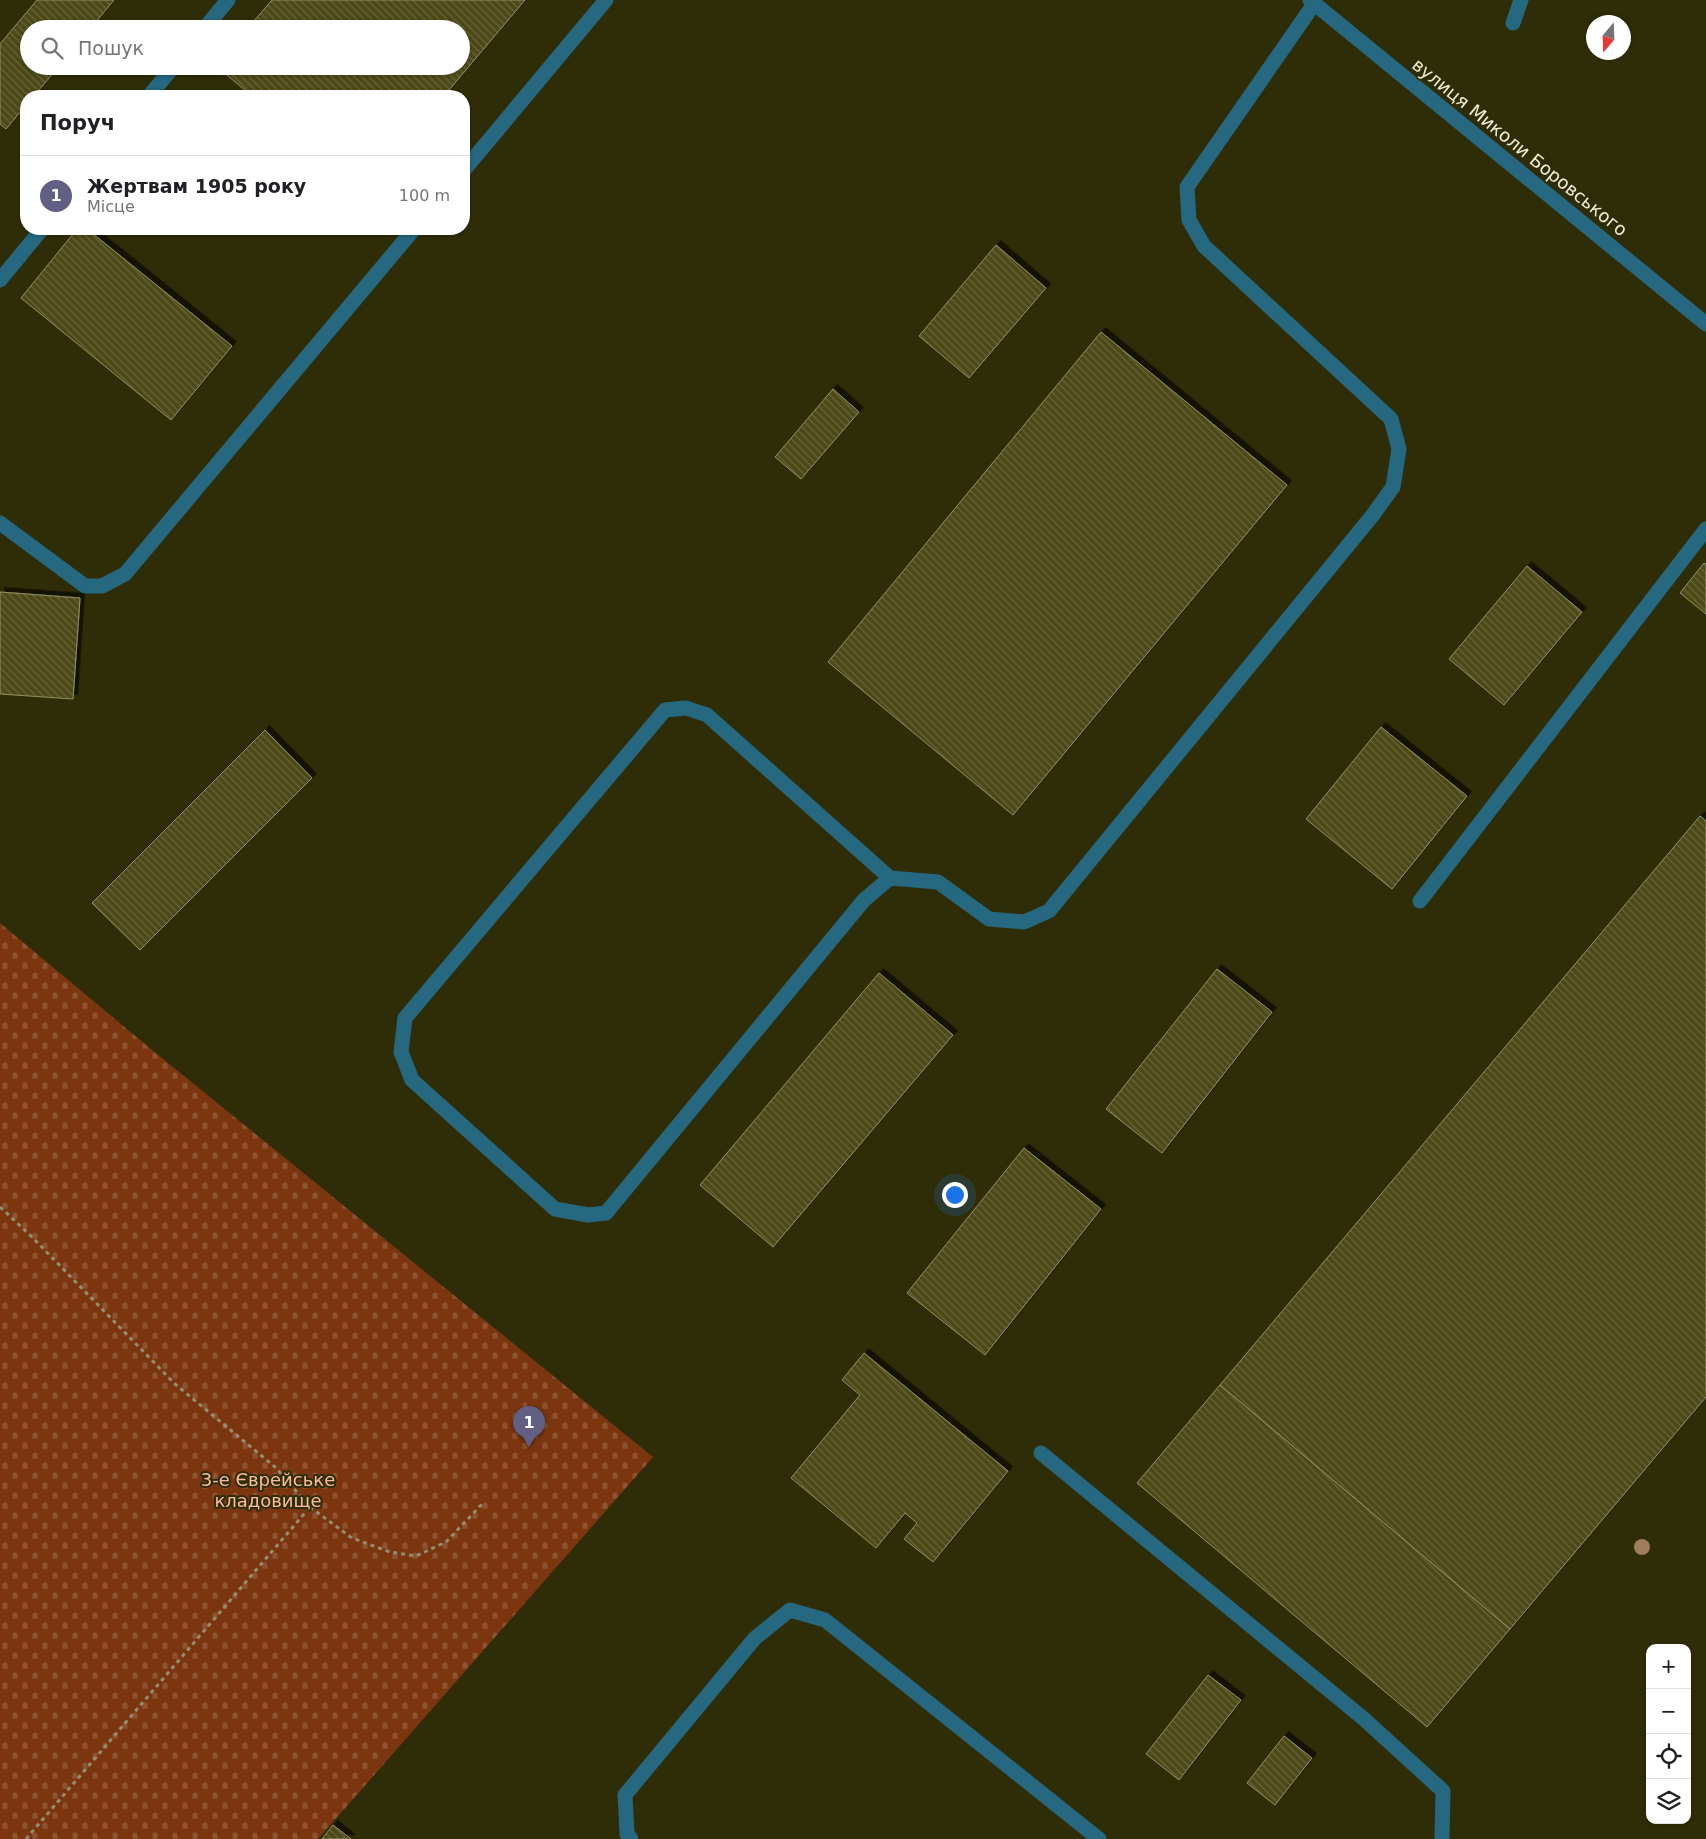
<!DOCTYPE html>
<html lang="uk">
<head>
<meta charset="utf-8">
<style>
	:root { --surface:#fff; --page:#f6f6f6; --text:#202124; --muted:#757577; --line:#e0e0e0; --accent:#616084 }
	body { margin:0; font-family:"DejaVu Sans",sans-serif; background:var(--page); color:var(--text) }
	.controls { position:absolute; right:15px; bottom:15px; display:grid; overflow:hidden; border-radius:10px; box-shadow:0 1px 4px #0004 }
	.controls button { width:45px; height:45px; display:grid; place-items:center; padding:0; border:0; border-bottom:1px solid var(--line); background:var(--surface); color:var(--text); font:25px sans-serif }
	.compass { position:absolute; left:1586px; top:15px; width:45px; height:45px; border-radius:50%; background:var(--surface); box-shadow:0 1px 4px #0004; rotate:199deg }
	.you { position:absolute; left:954px; top:1194px; width:18px; height:18px; margin:-12px; border:4px solid #fff; border-radius:50%; background:#1a73e8; box-shadow:0 0 0 8px #1a73e833 }
	.badge { display:grid; place-items:center; width:32px; height:32px; border-radius:50%; background:var(--accent); color:#fff; font-size:16px; font-weight:700 }
	.pin { position:absolute; translate:-50% -41px; filter:drop-shadow(0 1px 2px #0008) }
	.pin::after { content:''; position:absolute; top:26px; width:18px; height:15px; background:inherit; clip-path:polygon(0 0,100% 0,50% 100%) }
	.list { margin:0; padding:0; list-style:none }
	h2 { display:flex; justify-content:space-between; align-items:center; height:65px; margin:0; padding:0 20px; font-size:21px }
	h2 small { font-size:16px; font-weight:400; color:var(--muted) }
	.list li { display:grid; grid-template-columns:32px 1fr auto; gap:15px; align-items:center; box-sizing:border-box; height:80px; padding:0 20px; border-top:1px solid var(--line) }
	.list b { display:block; font-size:19px; white-space:nowrap }
	.list p { margin:0; font-size:16px; white-space:nowrap; color:var(--muted) }
	.list em { font-size:16px; font-style:normal; color:var(--muted) }
	.icon { flex:none; width:28px; height:28px; fill:none; stroke:currentColor; stroke-width:2; stroke-linecap:round; stroke-linejoin:round }
	.map { position:relative; flex:none; width:1706px; height:1839px; overflow:hidden }
	.search { position:absolute; background:var(--surface); box-shadow:0 1px 4px #0004; left:20px; top:20px; width:450px; height:55px; display:flex; align-items:center; gap:12px; box-sizing:border-box; padding:0 18px; border-radius:28px; color:var(--muted); font-size:19px }
	.panel { position:absolute; background:var(--surface); box-shadow:0 1px 4px #0004; left:20px; top:90px; width:450px; height:145px; border-radius:20px }
	.map>svg:first-child { display:block }
</style>
</head>
<body>
<div class="map">
<svg width="1706" height="1839" viewBox="0 0 1706 1839">
	<defs>
		<pattern id="cemetery-stones" width="16" height="16" patternUnits="userSpaceOnUse" patternTransform="scale(1.25)"><rect width="16" height="16" fill="#7b360f"/><path d="M2 7V4a2 2 0 0 1 4 0v3zM10 15v-3a2 2 0 0 1 4 0v3z" fill="#8e5331"/></pattern>
		<pattern id="building-back-hatch" width="6" height="6" patternUnits="userSpaceOnUse" patternTransform="scale(1.25)"><rect width="6" height="6" fill="#4d4a19"/><path d="M-1 5l2 2M0 0l6 6M5-1l2 2" fill="none" stroke="#67643a"/></pattern>
		<filter id="shadow"><feDropShadow dx="4.5" dy="-4.5" stdDeviation="0" flood-color="#0009"/></filter>
	</defs>
	<rect width="100%" height="100%" fill="#2f2d07"/>
	<polygon fill="url(#cemetery-stones)" points="0,923 152,1050 653,1457 318,1839 0,1839"/>
	<g fill="url(#building-back-hatch)" stroke="#93915f" filter="url(#shadow)">
		<polygon points="37,0 114,0 90,29 29,29 29,66 59,66 34,96 26,96 26,105 6,129 0,124 0,44"/>
		<polygon points="272,0 525,0 444,96 252,96 216,66 461,66 461,29 247,29"/>
		<polygon points="77,229 87,229 232,346 171,420 21,298"/>
		<polygon points="996,245 1046,288 969,378 919,336"/>
		<polygon points="1101,332 1287,485 1013,815 828,662"/>
		<polygon points="833,389 859,412 801,479 775,457"/>
		<polygon points="1704,563 1706,564 1706,614 1680,593"/>
		<polygon points="1527,566 1582,612 1504,705 1449,659"/>
		<polygon points="0,592 80,598 73,699 0,694"/>
		<polygon points="1381,727 1467,796 1392,889 1306,819"/>
		<polygon points="265,730 312,778 140,950 92,903"/>
		<polygon points="1700,816 1706,821 1706,1397 1510,1629 1220,1385"/>
		<polygon points="1217,969 1272,1012 1162,1153 1106,1109"/>
		<polygon points="879,973 953,1035 773,1247 700,1185"/>
		<polygon points="1024,1148 1101,1209 985,1355 907,1293"/>
		<polygon points="864,1353 1008,1471 933,1562 904,1539 917,1523 905,1513 876,1548 791,1478 860,1395 842,1380"/>
		<polygon points="1220,1385 1510,1629 1427,1727 1137,1483"/>
		<polygon points="1208,1675 1241,1700 1179,1780 1146,1754"/>
		<polygon points="1284,1736 1312,1758 1275,1805 1247,1783"/>
		<polygon points="333,1825 351,1839 322,1839"/>
	</g>
	<g fill="none" stroke-linecap="round" stroke-linejoin="round">
		<g stroke="#929071" stroke-width="3" stroke-dasharray="4 4" stroke-linecap="butt">
			<polyline points="0,1207 31,1236 175,1384 275,1467 310,1507 352,1538 390,1552 416,1556 446,1542 484,1502"/>
			<polyline points="26,1839 310,1507"/>
		</g>
		<g stroke="#256880" stroke-width="15">
			<polyline points="1310,0 1706,324"/>
			<polyline points="1513,23 1521,0"/>
			<polyline points="204,29 228,0"/>
			<polyline points="149,96 174,66"/>
			<polyline points="464,170 606,0"/>
			<polyline points="0,280 42,229"/>
			<polyline points="0,523 85,586 102,586 125,574 414,229"/>
			<polyline points="890,878 707,715 686,708 665,710 405,1018 401,1052 412,1080 555,1209 588,1215 606,1213 864,900 890,878 938,882 989,919 1024,922 1049,911 1372,516 1393,487 1399,449 1391,419 1204,246 1189,220 1187,187 1314,4"/>
			<polyline points="1420,901 1706,529"/>
			<polyline points="1041,1453 1364,1719 1443,1791 1442,1839"/>
			<polyline points="631,1839 627,1834 625,1795 755,1638 790,1610 825,1620 1099,1839"/>
		</g>
	</g>
	<circle fill="#9f7c5a" cx="1642" cy="1547" r="8"/>
	<g text-anchor="middle" dominant-baseline="central" stroke-width="4" stroke-linejoin="round" paint-order="stroke">
		<g font-size="18" fill="#efeed4" stroke="#2f2d07">
			<text transform="translate(1520 147) rotate(39)">вулиця Миколи Боровського</text>
		</g>
		<g font-size="18" fill="#fbbc9e" stroke="#2f2d07">
			<text x="268" y="1479">3-е Єврейське<tspan x="268" dy="21">кладовище</tspan></text>
		</g>
	</g>
</svg>
<div class="controls">
<button>+</button>
<button>−</button>
<button><svg class="icon" aria-label="locate" viewBox="0 0 24 24"><circle cx="12" cy="12" r="6"/><path d="M12 2v4M12 18v4M2 12h4M18 12h4"/></svg></button>
<button><svg class="icon" aria-label="layers" viewBox="0 0 24 24"><path d="M12 4l9 5-9 5-9-5zM3 14l9 5 9-5"/></svg></button>
</div>
<svg class="compass" viewBox="-18 -18 36 36"><path d="M0-13l5 13h-10z" fill="#e53935"/><path d="M0 13l5-13h-10z" fill="#757577"/></svg>
<div class="you"></div>
<div class="pin badge" style="left:529px;top:1447px">1</div>
<div class="search"><svg class="icon" aria-label="search" viewBox="0 0 24 24"><circle cx="10" cy="10" r="6"/><path d="M15 15l6 6"/></svg>Пошук</div>
<section class="panel">
<h2>Поруч<small></small></h2>
<ul class="list">
<li><span class="badge">1</span><div><b>Жертвам 1905 року</b><p>Місце</p></div><em>100 m</em></li>
</ul>
</section>
</div>
</body>
</html>
